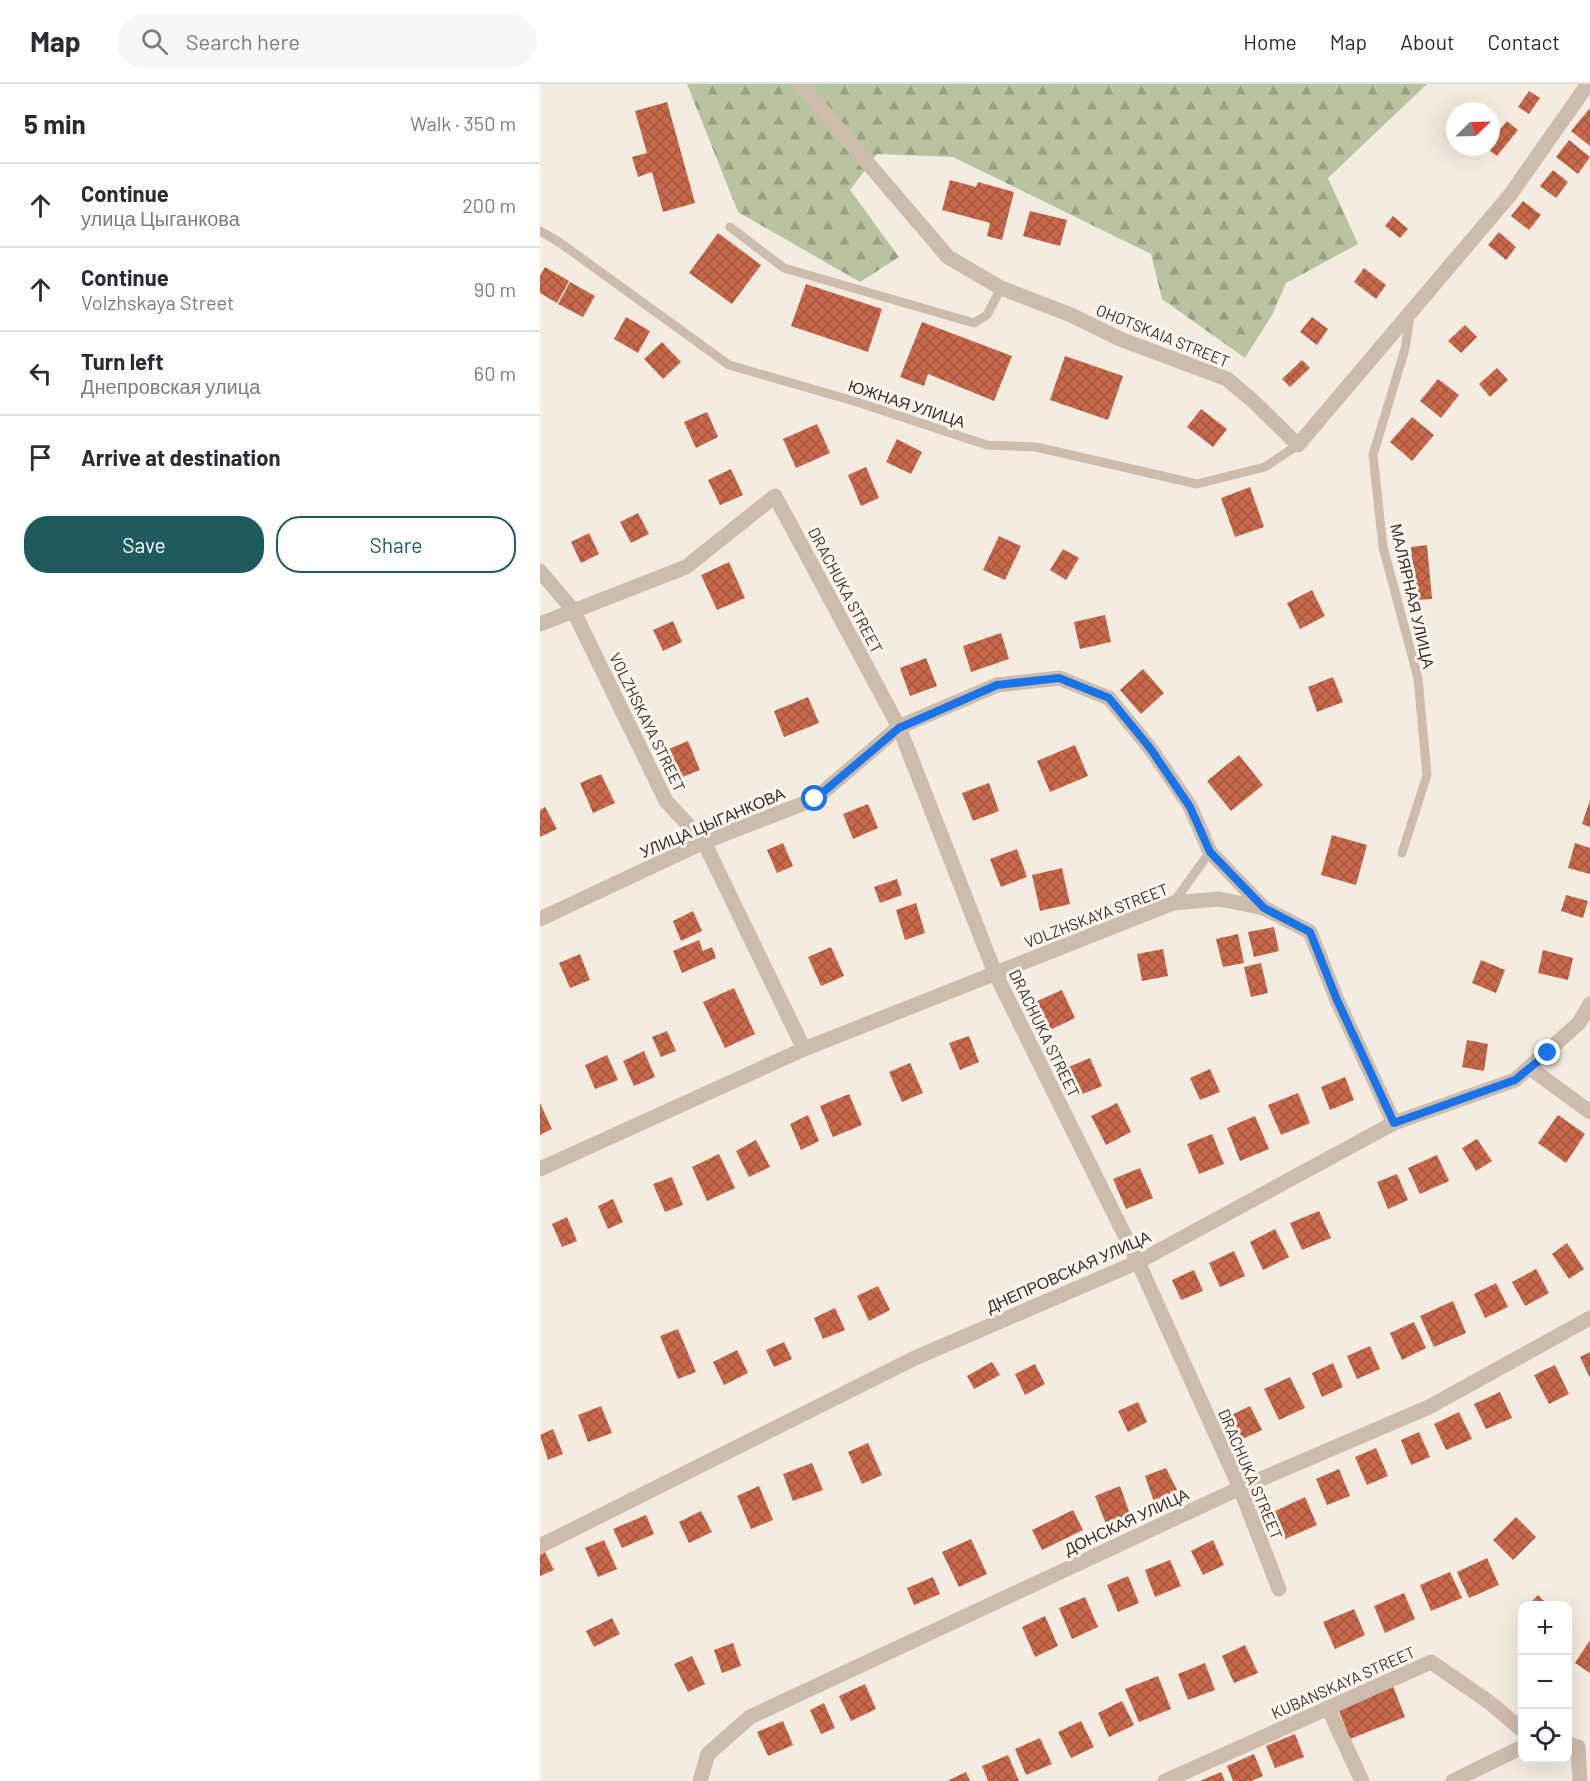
<!DOCTYPE html>
<html lang="en">
<head>
<meta charset="utf-8">
<style>
	:root { --surface:#fff; --page:#f7f7f7; --text:#2b2b33; --muted:#7c7c81; --line:#e1e1e2; --accent:#1f5a5e }
	body { margin:0; font-family:Barlow,sans-serif; background:var(--page); color:var(--text) }
	.controls { position:absolute; right:18px; bottom:18px; display:grid; overflow:hidden; border-radius:12px; box-shadow:0 6px 24px #0002 }
	.controls button { width:54px; height:54px; display:grid; place-items:center; padding:0; border:0; border-bottom:2px solid var(--line); background:var(--surface); color:var(--text); font:30px sans-serif }
	.compass { position:absolute; left:906px; top:18px; width:54px; height:54px; border-radius:50%; background:var(--surface); box-shadow:0 6px 24px #0002; rotate:67deg }
	.stop { position:absolute; width:18px; height:18px; margin:-14px; border:4px solid #1a73e8; border-radius:50%; background:#fff }
	.stop.end { background:#1a73e8; border-color:#fff; box-shadow:0 2px 6px #0008 }
	.list { margin:0; padding:0; list-style:none }
	h2 { display:flex; justify-content:space-between; align-items:center; height:78px; margin:0; padding:0 24px; font-size:26px }
	h2 small { font-size:20px; font-weight:400; color:var(--muted) }
	.list li { display:grid; grid-template-columns:39px 1fr auto; gap:18px; align-items:center; box-sizing:border-box; height:84px; padding:0 24px; border-top:2px solid var(--line) }
	.list b { display:block; font-size:22px; white-space:nowrap }
	.list p { margin:0; font-size:20px; white-space:nowrap; color:var(--muted) }
	.list em { font-size:20px; font-style:normal; color:var(--muted) }
	.actions { display:flex; gap:12px; padding:18px 24px }
	.actions a { flex:1; padding:14px 0; border:2px solid var(--accent); border-radius:24px; text-align:center; font-size:21px; color:var(--accent) }
	.actions .main { background:var(--accent); color:#fff }
	.icon { flex:none; width:33px; height:33px; fill:none; stroke:currentColor; stroke-width:2; stroke-linecap:round; stroke-linejoin:round }
	.map { position:relative; flex:none; width:1050px; height:1697px; overflow:hidden }
	header { display:flex; align-items:center; gap:36px; box-sizing:border-box; height:84px; padding:0 30px; background:var(--surface); border-bottom:2px solid var(--line) }
	header strong { font-size:28px }
	nav { display:flex; gap:33px; margin-inline-start:auto; font-size:21px }
	.search { width:420px; height:54px; background:var(--page); display:flex; align-items:center; gap:15px; box-sizing:border-box; padding:0 21px; border-radius:33px; color:var(--muted); font-size:22px }
	main { display:flex }
	aside { flex:1; background:var(--surface) }
	.map>svg:first-child { display:block }
</style>
</head>
<body>
<header>
<strong>Map</strong>
<div class="search"><svg class="icon" aria-label="search" viewBox="0 0 24 24"><circle cx="10" cy="10" r="6"/><path d="M15 15l6 6"/></svg>Search here</div>
<nav><a>Home</a><a>Map</a><a>About</a><a>Contact</a></nav>
</header>
<main>
<aside>
<h2>5 min<small>Walk · 350 m</small></h2>
<ul class="list">
<li><svg class="icon" aria-label="ahead" viewBox="0 0 24 24"><path d="M12 20V5M6 11l6-6 6 6"/></svg><div><b>Continue</b><p>улица Цыганкова</p></div><em>200 m</em></li>
<li><svg class="icon" aria-label="ahead" viewBox="0 0 24 24"><path d="M12 20V5M6 11l6-6 6 6"/></svg><div><b>Continue</b><p>Volzhskaya Street</p></div><em>90 m</em></li>
<li><svg class="icon" aria-label="left" viewBox="0 0 24 24"><path d="M17 20v-9H6M10 6l-5 5 5 5"/></svg><div><b>Turn left</b><p>Днепровская улица</p></div><em>60 m</em></li>
<li><svg class="icon" aria-label="arrive" viewBox="0 0 24 24"><path d="M6 21V4h12l-3 4 3 4H6"/></svg><div><b>Arrive at destination</b></div></li>
</ul>
<div class="actions"><a class="main">Save</a><a>Share</a></div>
</aside>
<div class="map">
<svg width="1050" height="1697" viewBox="0 0 1050 1697">
	<defs>
		<pattern id="forest-firs" width="22" height="20" patternUnits="userSpaceOnUse" patternTransform="scale(1.5)"><rect width="22" height="20" fill="#b8c4a0"/><path d="M5 1l3.5 6h-7zM16 11l3.5 6h-7z" fill="#97a083"/></pattern>
		<pattern id="building-cross-hatch" width="8" height="8" patternUnits="userSpaceOnUse" patternTransform="scale(1.5)"><rect width="8" height="8" fill="#c8694b"/><path d="M0 0l8 8M0 8l8-8" fill="none" stroke="#a4573f"/></pattern>
	</defs>
	<rect width="100%" height="100%" fill="#f4ebe1"/>
	<polygon fill="url(#forest-firs)" points="147,0 887,0 788,94 818,160 746,199 732,231 705,274 622,215 611,170 413,73 337,70 310,106 359,173 320,198 198,128"/>
	<g fill="url(#building-cross-hatch)">
		<polygon points="989,7 1000,14 989,30 978,23"/>
		<polygon points="127,18 155,119 123,128 112,88 98,93 92,73 107,69 95,27"/>
		<polygon points="1050,24 1050,62 1031,47"/>
		<polygon points="967,37 978,46 957,72 945,63 951,63 951,56"/>
		<polygon points="1029,56 1050,73 1038,90 1016,73"/>
		<polygon points="1013,86 1028,98 1016,114 1000,102"/>
		<polygon points="410,96 436,103 438,98 474,108 462,156 447,152 450,139 402,126"/>
		<polygon points="983,117 1001,131 989,146 971,132"/>
		<polygon points="490,127 527,136 520,162 483,152"/>
		<polygon points="853,132 868,145 860,154 845,142"/>
		<polygon points="959,148 976,163 966,176 948,161"/>
		<polygon points="178,149 221,181 192,220 149,189"/>
		<polygon points="5,183 29,197 17,219 0,209 0,192"/>
		<polygon points="824,184 846,201 836,215 814,198"/>
		<polygon points="30,198 55,212 43,233 18,220"/>
		<polygon points="266,200 342,225 328,268 251,242"/>
		<polygon points="86,233 110,247 98,269 74,255"/>
		<polygon points="772,233 788,245 777,261 760,248"/>
		<polygon points="382,238 472,272 454,317 388,290 384,302 360,293"/>
		<polygon points="925,241 937,253 921,269 908,257"/>
		<polygon points="122,258 141,278 123,295 104,275"/>
		<polygon points="525,272 583,292 568,336 510,316"/>
		<polygon points="762,276 770,284 750,303 742,295"/>
		<polygon points="957,284 968,296 950,313 939,300"/>
		<polygon points="898,295 919,311 901,334 880,317"/>
		<polygon points="661,325 687,345 673,363 647,343"/>
		<polygon points="167,328 178,353 156,364 144,338"/>
		<polygon points="872,333 894,351 872,377 850,358"/>
		<polygon points="277,340 290,369 256,384 243,355"/>
		<polygon points="357,355 382,368 371,390 346,378"/>
		<polygon points="326,383 339,414 321,422 308,391"/>
		<polygon points="191,385 203,411 180,421 168,396"/>
		<polygon points="710,403 724,443 695,453 681,414"/>
		<polygon points="98,429 109,450 91,459 80,438"/>
		<polygon points="49,449 59,470 41,479 31,458"/>
		<polygon points="459,452 481,462 465,496 443,486"/>
		<polygon points="887,461 892,515 876,516 871,463"/>
		<polygon points="523,465 539,474 526,496 510,486"/>
		<polygon points="189,478 205,514 177,526 161,491"/>
		<polygon points="772,506 785,532 760,545 747,519"/>
		<polygon points="565,531 571,558 540,565 534,538"/>
		<polygon points="133,537 142,558 123,567 113,546"/>
		<polygon points="461,549 469,575 431,588 423,562"/>
		<polygon points="386,574 397,602 370,612 360,584"/>
		<polygon points="603,585 624,609 601,630 580,606"/>
		<polygon points="793,593 803,618 777,628 768,603"/>
		<polygon points="268,613 279,639 244,653 234,627"/>
		<polygon points="148,657 160,686 130,698 119,669"/>
		<polygon points="535,661 548,692 510,708 497,677"/>
		<polygon points="699,671 723,701 691,727 667,697"/>
		<polygon points="61,690 75,719 53,729 40,699"/>
		<polygon points="449,699 459,727 433,737 422,709"/>
		<polygon points="1050,716 1050,743 1042,740"/>
		<polygon points="328,720 338,744 313,755 303,730"/>
		<polygon points="5,723 17,745 0,753 0,726"/>
		<polygon points="792,751 827,761 816,801 781,791"/>
		<polygon points="243,759 253,782 237,789 227,766"/>
		<polygon points="1035,759 1050,764 1050,790 1028,784"/>
		<polygon points="477,765 487,793 461,803 450,775"/>
		<polygon points="522,784 530,820 500,827 492,791"/>
		<polygon points="357,795 362,811 340,819 334,803"/>
		<polygon points="1026,811 1048,817 1043,834 1021,827"/>
		<polygon points="376,819 385,849 365,856 356,826"/>
		<polygon points="153,827 162,847 141,857 133,837"/>
		<polygon points="734,843 739,867 714,873 708,848"/>
		<polygon points="698,850 704,879 683,883 676,855"/>
		<polygon points="159,856 163,867 172,863 176,874 142,889 133,867"/>
		<polygon points="291,863 304,892 281,902 268,873"/>
		<polygon points="623,865 628,892 602,897 597,870"/>
		<polygon points="1003,866 1033,874 1028,896 998,889"/>
		<polygon points="40,870 50,896 30,904 19,879"/>
		<polygon points="941,876 965,886 956,909 932,899"/>
		<polygon points="721,879 728,909 711,913 704,883"/>
		<polygon points="194,904 215,950 185,964 163,918"/>
		<polygon points="522,906 535,934 508,947 495,918"/>
		<polygon points="127,947 136,967 121,973 112,953"/>
		<polygon points="429,952 439,978 420,986 409,959"/>
		<polygon points="927,956 948,960 944,987 922,983"/>
		<polygon points="104,967 115,993 94,1002 83,977"/>
		<polygon points="67,971 78,996 55,1005 45,981"/>
		<polygon points="550,974 562,1002 538,1012 526,984"/>
		<polygon points="370,979 383,1009 362,1018 349,988"/>
		<polygon points="670,985 680,1008 660,1016 650,994"/>
		<polygon points="805,993 814,1016 790,1026 781,1003"/>
		<polygon points="758,1009 770,1039 741,1051 728,1021"/>
		<polygon points="309,1010 322,1041 293,1053 280,1022"/>
		<polygon points="0,1019 12,1045 0,1051"/>
		<polygon points="577,1019 591,1048 566,1061 551,1032"/>
		<polygon points="268,1031 279,1057 261,1066 250,1040"/>
		<polygon points="1018,1031 1045,1050 1026,1079 998,1059"/>
		<polygon points="715,1032 729,1065 700,1077 687,1044"/>
		<polygon points="672,1050 684,1080 659,1090 647,1060"/>
		<polygon points="937,1055 952,1077 936,1087 922,1064"/>
		<polygon points="216,1056 230,1083 209,1093 196,1067"/>
		<polygon points="179,1070 195,1104 167,1117 152,1083"/>
		<polygon points="897,1071 909,1097 880,1110 868,1084"/>
		<polygon points="600,1084 613,1114 586,1125 573,1095"/>
		<polygon points="857,1090 868,1116 848,1125 837,1098"/>
		<polygon points="132,1093 143,1121 125,1128 113,1100"/>
		<polygon points="73,1115 83,1138 68,1145 58,1122"/>
		<polygon points="779,1127 791,1154 762,1166 750,1139"/>
		<polygon points="27,1133 37,1157 22,1163 12,1140"/>
		<polygon points="735,1145 749,1173 723,1186 710,1158"/>
		<polygon points="1027,1159 1044,1185 1029,1195 1012,1170"/>
		<polygon points="694,1167 705,1192 680,1203 669,1179"/>
		<polygon points="996,1185 1009,1209 985,1222 972,1198"/>
		<polygon points="654,1186 663,1207 641,1216 632,1196"/>
		<polygon points="956,1199 968,1223 945,1234 934,1210"/>
		<polygon points="338,1202 350,1226 329,1237 317,1212"/>
		<polygon points="913,1217 926,1249 894,1263 880,1232"/>
		<polygon points="295,1224 305,1246 283,1255 274,1234"/>
		<polygon points="874,1238 886,1264 862,1276 850,1249"/>
		<polygon points="138,1245 156,1288 138,1295 120,1252"/>
		<polygon points="244,1258 252,1275 234,1283 226,1266"/>
		<polygon points="830,1262 840,1285 817,1295 807,1272"/>
		<polygon points="197,1266 208,1289 184,1301 173,1278"/>
		<polygon points="1050,1268 1050,1294 1040,1273"/>
		<polygon points="452,1278 460,1291 434,1305 427,1292"/>
		<polygon points="793,1279 803,1303 782,1313 772,1289"/>
		<polygon points="495,1280 505,1300 485,1311 475,1290"/>
		<polygon points="1015,1281 1029,1310 1009,1320 994,1291"/>
		<polygon points="750,1293 765,1324 739,1336 724,1305"/>
		<polygon points="960,1308 972,1334 946,1345 934,1320"/>
		<polygon points="598,1318 607,1338 588,1348 578,1327"/>
		<polygon points="61,1322 72,1349 48,1358 38,1331"/>
		<polygon points="710,1322 722,1346 694,1359 683,1335"/>
		<polygon points="919,1328 932,1355 906,1366 894,1340"/>
		<polygon points="13,1345 23,1370 8,1376 0,1351"/>
		<polygon points="879,1348 890,1373 871,1381 861,1356"/>
		<polygon points="328,1359 342,1391 322,1400 308,1368"/>
		<polygon points="836,1364 848,1392 827,1401 815,1373"/>
		<polygon points="272,1379 283,1406 253,1417 243,1390"/>
		<polygon points="626,1384 637,1406 614,1418 605,1392"/>
		<polygon points="799,1385 810,1412 787,1421 776,1395"/>
		<polygon points="219,1402 233,1436 211,1445 197,1412"/>
		<polygon points="580,1402 590,1430 566,1440 555,1412"/>
		<polygon points="765,1413 777,1441 745,1455 733,1428"/>
		<polygon points="533,1426 543,1446 502,1466 492,1446"/>
		<polygon points="161,1427 172,1448 149,1459 139,1438"/>
		<polygon points="106,1431 114,1450 82,1464 73,1445"/>
		<polygon points="976,1433 996,1453 973,1476 953,1456"/>
		<polygon points="431,1455 447,1490 419,1503 402,1468"/>
		<polygon points="64,1456 77,1485 58,1493 45,1464"/>
		<polygon points="673,1456 684,1481 663,1491 651,1467"/>
		<polygon points="5,1468 14,1486 0,1492 0,1471"/>
		<polygon points="947,1474 959,1501 929,1514 917,1488"/>
		<polygon points="630,1476 641,1502 615,1513 605,1486"/>
		<polygon points="910,1488 922,1514 891,1527 880,1501"/>
		<polygon points="588,1492 599,1519 578,1528 567,1501"/>
		<polygon points="393,1493 400,1510 374,1521 367,1504"/>
		<polygon points="864,1509 875,1535 845,1549 834,1522"/>
		<polygon points="998,1511 1009,1522 987,1522"/>
		<polygon points="545,1513 558,1543 532,1555 519,1524"/>
		<polygon points="814,1525 825,1551 795,1565 783,1538"/>
		<polygon points="505,1532 518,1562 495,1573 482,1543"/>
		<polygon points="72,1534 80,1550 54,1563 46,1547"/>
		<polygon points="1050,1556 1050,1589 1035,1579"/>
		<polygon points="193,1559 201,1582 182,1589 174,1566"/>
		<polygon points="705,1561 718,1589 694,1599 682,1572"/>
		<polygon points="152,1572 165,1600 148,1608 134,1580"/>
		<polygon points="665,1579 675,1606 648,1616 638,1590"/>
		<polygon points="618,1592 631,1625 599,1638 585,1605"/>
		<polygon points="325,1600 336,1625 311,1637 299,1612"/>
		<polygon points="853,1602 865,1633 810,1655 798,1624"/>
		<polygon points="582,1617 594,1641 569,1653 558,1629"/>
		<polygon points="284,1619 295,1644 281,1650 270,1626"/>
		<polygon points="243,1637 253,1661 228,1672 217,1648"/>
		<polygon points="541,1637 554,1663 531,1674 518,1648"/>
		<polygon points="755,1650 764,1673 735,1684 726,1662"/>
		<polygon points="500,1654 512,1680 486,1691 475,1665"/>
		<polygon points="714,1670 723,1692 711,1697 693,1697 687,1682"/>
		<polygon points="468,1671 479,1697 448,1697 442,1682"/>
		<polygon points="426,1688 430,1697 407,1697"/>
		<polygon points="681,1688 685,1697 660,1697"/>
	</g>
	<g fill="none" stroke-linecap="round" stroke-linejoin="round">
		<g stroke="#cdbbac" stroke-width="9">
			<polyline points="190,143 244,184 434,239 447,231 461,204"/>
			<polyline points="0,147 19,158 189,281 317,318 447,361 496,363 657,400 725,383 758,361"/>
			<polyline points="862,769 887,691 878,594 843,463 833,371 865,265 870,232"/>
			<polyline points="633,819 670,768"/>
		</g>
		<g stroke="#cdbbac" stroke-width="15">
			<polyline points="260,0 408,173 461,204 531,231 580,255 687,295 713,317 758,361 970,111 1048,0"/>
			<polyline points="0,487 33,526 126,717 164,758 264,965"/>
			<polyline points="0,540 146,483 235,412 359,643 455,889 598,1178 700,1404 739,1505"/>
			<polyline points="0,835 164,758 275,715 359,643 457,601 519,594 569,614 610,664 650,722 670,768 724,824"/>
			<polyline points="990,984 1050,1028"/>
			<polyline points="0,1085 264,965 633,819 679,815 724,824 770,848 797,916 854,1039"/>
			<polyline points="0,1462 375,1274 598,1178 854,1039 975,996 1039,939 1050,920"/>
			<polyline points="788,1624 822,1697"/>
			<polyline points="1028,1660 1038,1663 1040,1697"/>
			<polyline points="160,1697 168,1670 210,1633 700,1404 889,1323 1050,1234"/>
			<polyline points="625,1697 891,1578 949,1618 982,1646"/>
			<polyline points="913,1697 982,1663"/>
		</g>
	</g>
	<g fill="none" stroke-linecap="round" stroke-linejoin="round">
		<polyline stroke="#1a73e8" stroke-width="8" points="275,715 359,644 457,601 519,594 569,614 610,664 650,723 670,768 724,824 770,848 797,916 854,1039 975,996 1008,969"/>
	</g>
	<g text-anchor="middle" dominant-baseline="central" stroke-width="6" stroke-linejoin="round" paint-order="stroke">
		<g font-size="16" fill="#3b302b" stroke="#fbf5ee">
			<text transform="translate(623 251) rotate(22)">OHOTSKAIA STREET</text>
			<text transform="translate(367 319) rotate(18)">ЮЖНАЯ УЛИЦА</text>
			<text transform="translate(306 506) rotate(62)">DRACHUKA STREET</text>
			<text transform="translate(873 512) rotate(77)">МАЛЯРНАЯ УЛИЦА</text>
			<text transform="translate(108 638) rotate(64)">VOLZHSKAYA STREET</text>
			<text transform="translate(172 738) rotate(-23)">УЛИЦА ЦЫГАНКОВА</text>
			<text transform="translate(556 831) rotate(-21)">VOLZHSKAYA STREET</text>
			<text transform="translate(505 949) rotate(64)">DRACHUKA STREET</text>
			<text transform="translate(528 1187) rotate(-24)">ДНЕПРОВСКАЯ УЛИЦА</text>
			<text transform="translate(711 1390) rotate(67)">DRACHUKA STREET</text>
			<text transform="translate(586 1437) rotate(-25)">ДОНСКАЯ УЛИЦА</text>
			<text transform="translate(803 1598) rotate(-24)">KUBANSKAYA STREET</text>
		</g>
	</g>
</svg>
<div class="controls">
<button>+</button>
<button>−</button>
<button><svg class="icon" aria-label="locate" viewBox="0 0 24 24"><circle cx="12" cy="12" r="6"/><path d="M12 2v4M12 18v4M2 12h4M18 12h4"/></svg></button>
</div>
<svg class="compass" viewBox="-18 -18 36 36"><path d="M0-13l5 13h-10z" fill="#e53935"/><path d="M0 13l5-13h-10z" fill="#7c7c81"/></svg>
<div class="stop" style="left:275px;top:715px"></div>
<div class="stop end" style="left:1008px;top:969px"></div>
</div>
</main>
</body>
</html>
